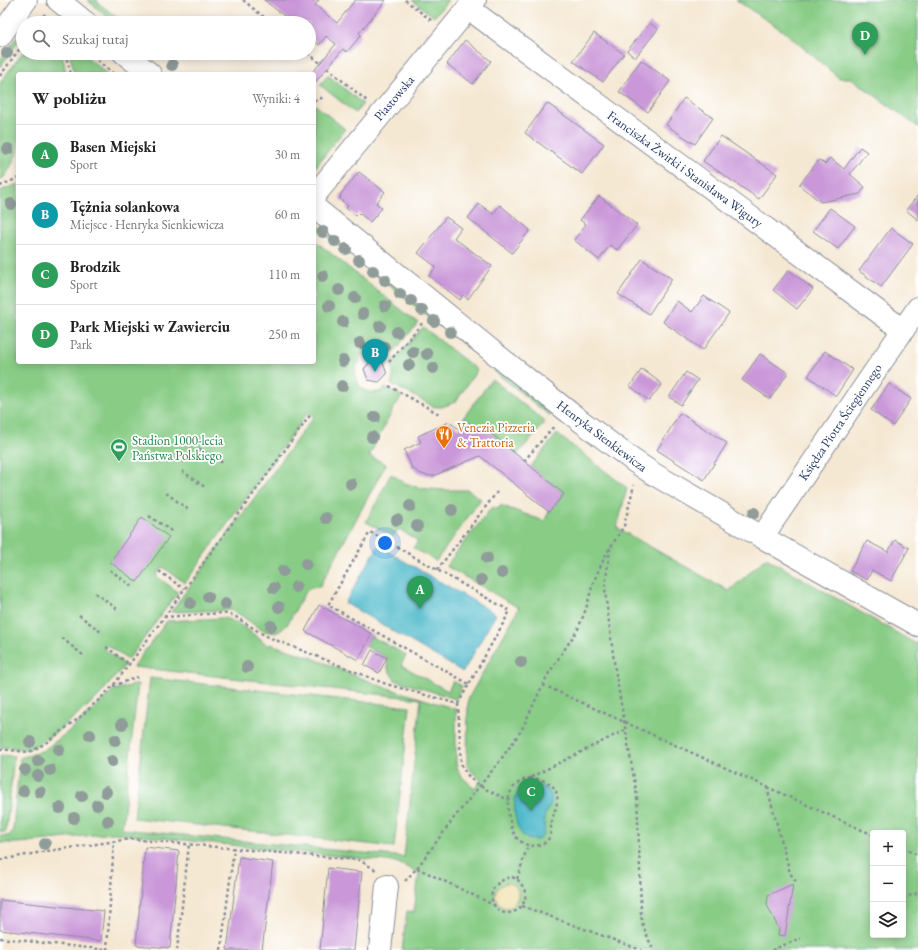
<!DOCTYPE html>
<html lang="pl">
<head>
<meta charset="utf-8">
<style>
	:root { --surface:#fff; --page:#f6f6f6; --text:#222; --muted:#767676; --line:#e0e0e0; --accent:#2563eb }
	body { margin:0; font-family:"EB Garamond",serif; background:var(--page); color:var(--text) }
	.controls { position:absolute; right:12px; bottom:12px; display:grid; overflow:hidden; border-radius:4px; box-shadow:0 2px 10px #0003 }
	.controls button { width:36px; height:36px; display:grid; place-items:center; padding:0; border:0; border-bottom:1px solid var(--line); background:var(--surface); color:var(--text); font:20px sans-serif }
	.you { position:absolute; left:385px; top:543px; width:14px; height:14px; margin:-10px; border:3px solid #fff; border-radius:50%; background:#1a73e8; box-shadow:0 0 0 6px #1a73e833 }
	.badge { display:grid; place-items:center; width:26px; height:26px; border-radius:50%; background:var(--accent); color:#fff; font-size:13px; font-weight:700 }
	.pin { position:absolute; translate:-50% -33px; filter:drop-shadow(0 1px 2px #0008) }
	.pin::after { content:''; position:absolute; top:21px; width:14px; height:12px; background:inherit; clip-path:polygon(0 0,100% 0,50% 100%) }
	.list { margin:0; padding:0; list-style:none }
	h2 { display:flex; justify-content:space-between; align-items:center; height:52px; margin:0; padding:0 16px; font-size:17px }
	h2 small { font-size:13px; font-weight:400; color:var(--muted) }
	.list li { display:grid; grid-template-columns:26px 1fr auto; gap:12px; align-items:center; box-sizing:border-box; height:60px; padding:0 16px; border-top:1px solid var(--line) }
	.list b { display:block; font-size:15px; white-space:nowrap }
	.list p { margin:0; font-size:13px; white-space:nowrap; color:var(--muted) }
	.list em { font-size:13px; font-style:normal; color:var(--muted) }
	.icon { flex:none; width:22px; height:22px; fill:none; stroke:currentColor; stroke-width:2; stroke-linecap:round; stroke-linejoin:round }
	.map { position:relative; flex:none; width:918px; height:950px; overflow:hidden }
	.search { position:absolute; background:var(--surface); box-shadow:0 2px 10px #0003; left:16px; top:16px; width:300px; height:44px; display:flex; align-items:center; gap:10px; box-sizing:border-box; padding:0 14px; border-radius:22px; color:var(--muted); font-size:15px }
	.panel { position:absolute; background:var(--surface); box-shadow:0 2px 10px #0003; left:16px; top:72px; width:300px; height:292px; border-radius:4px }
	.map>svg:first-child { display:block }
</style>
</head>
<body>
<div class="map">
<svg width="918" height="950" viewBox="0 0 918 950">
	<rect width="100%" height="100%" fill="#fff"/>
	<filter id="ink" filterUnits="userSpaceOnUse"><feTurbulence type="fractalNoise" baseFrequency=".025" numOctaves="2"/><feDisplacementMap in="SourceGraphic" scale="8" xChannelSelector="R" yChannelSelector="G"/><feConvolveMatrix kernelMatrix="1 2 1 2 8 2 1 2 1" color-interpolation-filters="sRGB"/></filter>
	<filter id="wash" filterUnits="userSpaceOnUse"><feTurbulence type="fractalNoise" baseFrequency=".012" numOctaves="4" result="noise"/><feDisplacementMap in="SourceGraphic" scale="16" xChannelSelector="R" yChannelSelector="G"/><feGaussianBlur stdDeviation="0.9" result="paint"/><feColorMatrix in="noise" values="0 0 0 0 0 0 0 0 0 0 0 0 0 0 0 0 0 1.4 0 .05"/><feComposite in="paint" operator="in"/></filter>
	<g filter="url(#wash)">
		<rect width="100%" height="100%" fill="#f5e8d3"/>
		<g fill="#88cc86" stroke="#527e72" fill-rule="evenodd">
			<polygon points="87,0 98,0 97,2 122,21 120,23 115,23"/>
			<polygon points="412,0 448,0 434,17"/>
			<polygon points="736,0 918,0 918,127 851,78 839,78 786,33"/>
			<polygon points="23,28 23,35 0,67 0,60"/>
			<polygon points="23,52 23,53 62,53 66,74 18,74 18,151 9,170 5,176 0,180 0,83"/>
			<polygon points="69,53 82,53 108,74 75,74"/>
			<polygon points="328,75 363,104 355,113 320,85"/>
			<polygon points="314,104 345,129 314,169"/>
			<path d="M18,184V362H314V240L418,323L387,360C382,356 375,354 369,356L367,352L359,357L361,360C358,364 356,367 355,372C354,389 374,399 386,388L402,396L395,406L369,456L386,464L320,586L317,587L308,589L303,596L287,625L281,630L276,633L263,631L239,614L231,610L171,612L314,416L308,412L185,583L163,567L156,576L178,592L128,660L107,645L104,649L125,665L99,696L89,705L55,733L35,746L28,749H24L0,747V191Z"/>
			<polygon points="314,222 485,359 486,362 314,226"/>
			<path d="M423,327L477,370L459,397L455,402L442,407H436L432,406L424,401L391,384C394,377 394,370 391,364Z"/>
			<polygon points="496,368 552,413 550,416 494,371"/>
			<polygon points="492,379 545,422 517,455 478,431 463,418"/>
			<path d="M557,434L627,488L617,528L729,591L766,558L918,645V950H402L407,911L414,912L419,873L396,862L114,833L19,843H0V836C7,836 11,837 13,829L20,758L30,755L44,750L69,731L114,690L138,684L122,829L404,857L421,699L133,667L167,621L223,618C240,621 255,636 269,646L270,644L310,657L381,686L456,709V764C460,777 465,780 475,788L481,780L470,770L467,764L468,699L519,608L446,566L492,507L498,509L500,505L544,521L549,512L564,494L531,466ZM873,833H903V935H873Z"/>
			<polygon points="391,474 405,483 419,488 444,490 468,490 481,499 436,561 413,548 418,541 399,529 393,536 366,522"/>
			<polygon points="371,636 406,655 401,665 448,691 453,681 462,686 456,699 395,680 388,669 387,658 365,646"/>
			<polygon points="150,678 410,707 394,847 134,818"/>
			<polygon points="0,755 14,756 6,832 0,832"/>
		</g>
		<path fill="#eeda9e" stroke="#84847e" d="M506,883C524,884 521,906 504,908L499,904L495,896C496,889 499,886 506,883Z"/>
		<g fill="#4fbacb" stroke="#357494">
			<polygon points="378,546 496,614 463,672 345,603"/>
			<path d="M530,784C541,784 555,791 551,804C549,808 546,811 545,815C542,824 550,839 534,840C532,840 528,839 526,838C515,831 511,802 518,792C520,787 525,785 530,784Z"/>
		</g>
		<g id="blocks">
			<g fill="#ca98d9">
				<polygon points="264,0 319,0 315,5 337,23 355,0 386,0 359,33 361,35 347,52 343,49 314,84 314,74 311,74 336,44 326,36 319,45 309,36 309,23 293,23"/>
				<polygon points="650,23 658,29 635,58 627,51"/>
				<polygon points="594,33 624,54 603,82 573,61"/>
				<polygon points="465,40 491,61 473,84 447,64"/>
				<polygon points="641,60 670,81 648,112 619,92"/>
				<polygon points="684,98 713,118 695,144 666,125"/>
				<polygon points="547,103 604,144 582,174 525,133"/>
				<polygon points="721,136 777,174 759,199 703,161"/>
				<polygon points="860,147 867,152 850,174 865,187 860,194 821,202 799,185 819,160 825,164 830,158 844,169"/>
				<polygon points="359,172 385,192 376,203 382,208 370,222 359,213 356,216 346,208 348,206 342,201 340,199 341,194"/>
				<polygon points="918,195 918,220 906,210"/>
				<polygon points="599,196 637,225 617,250 610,245 599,260 574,240 586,224 580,220"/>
				<polygon points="479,204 493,214 500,205 530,230 512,253 468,218"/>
				<polygon points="830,208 855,226 838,249 813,231"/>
				<polygon points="446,217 461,228 454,238 492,266 468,299 463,295 460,300 429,276 436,267 418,253"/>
				<polygon points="891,228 913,244 881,287 859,271"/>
				<polygon points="642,259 672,279 649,314 618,294"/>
				<polygon points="789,270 813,289 797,309 773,290"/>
				<polygon points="704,296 729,313 703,350 663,322 677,301 692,312"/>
				<polygon points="825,351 853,370 836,396 808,376"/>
				<polygon points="760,354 788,373 770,399 742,380"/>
				<polygon points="372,360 383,363 387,374 379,382 368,380 364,369"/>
				<polygon points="642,369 662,384 649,401 630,386"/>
				<polygon points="686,372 698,380 681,405 669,397"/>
				<polygon points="889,384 911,399 893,426 871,410"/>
				<polygon points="680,413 727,443 704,480 657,450"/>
				<polygon points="466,420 478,431 482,426 564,494 549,512 480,456 433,476 425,475 419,473 412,468 404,450 421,442 418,436 449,422 459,429"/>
				<polygon points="142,517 169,537 137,582 110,562"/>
				<polygon points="895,540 909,548 891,581 872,570 867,580 850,571 867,541 888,552"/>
				<polygon points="319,605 372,634 358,660 305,631"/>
				<polygon points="372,650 387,658 379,673 364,665"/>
				<polygon points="145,847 179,851 170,948 136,945"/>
				<polygon points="239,857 273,862 262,950 227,950"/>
				<polygon points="328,868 362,872 354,950 320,950"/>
				<polygon points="793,884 785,936 778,935 779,929 767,905 768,895"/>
				<polygon points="0,900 104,911 101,941 0,930"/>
			</g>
		</g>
	</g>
	<g filter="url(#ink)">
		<use href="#blocks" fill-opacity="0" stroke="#888c98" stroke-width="1"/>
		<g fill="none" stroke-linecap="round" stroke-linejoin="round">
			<g stroke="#888c98" stroke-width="24">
				<g id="minor">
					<polyline points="58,0 86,23"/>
					<polyline points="468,8 903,330"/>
					<polyline points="0,36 26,0"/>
					<polyline points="124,53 150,74"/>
					<polyline points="314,196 475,0"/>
					<polyline points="314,207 498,356 570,413 634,461 652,473 762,537 918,625"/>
					<polyline points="762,537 918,308"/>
					<polyline points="380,950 387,886"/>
				</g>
			</g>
			<g stroke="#888c98" stroke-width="2.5" stroke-dasharray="3 3" stroke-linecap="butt">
				<polyline points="243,0 271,23"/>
				<polyline points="405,0 432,21"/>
				<polyline points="45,14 43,17 51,23"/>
				<polyline points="38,23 43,17"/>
				<polyline points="65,53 71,74"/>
				<polyline points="88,53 114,74"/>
				<polyline points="308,53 320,63"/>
				<polyline points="327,68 367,101"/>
				<polyline points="0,76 23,44"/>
				<polyline points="314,101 324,97"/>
				<polyline points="0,186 18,178"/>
				<polyline points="389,362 424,321"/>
				<polyline points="389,386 441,415"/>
				<polyline points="199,449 223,463"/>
				<polyline points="524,461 555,425"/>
				<polyline points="182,471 205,487"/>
				<polyline points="166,493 189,510"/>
				<polyline points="149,516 173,532"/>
				<polyline points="610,548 605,587 606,599 615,669 637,796 640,871 641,915 643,926 653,950"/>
				<polyline points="110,570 133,587"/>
				<polyline points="437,570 497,492"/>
				<polyline points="159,571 184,589"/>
				<polyline points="95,593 117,609"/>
				<polyline points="79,615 101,632"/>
				<polyline points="164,617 222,613 231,615 236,617 264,635 273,639 321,658 386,684 458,704 510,611 370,532 328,605 469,684"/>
				<polyline points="62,638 84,656"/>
				<polyline points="106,647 129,664"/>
				<polyline points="543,685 873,835"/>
				<polyline points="113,686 138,677"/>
				<path d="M458,704L461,763C468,784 490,791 509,800"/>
				<polyline points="0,749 28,752 34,750 47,742 79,718 103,696 113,686 160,623 311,414"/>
				<polyline points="531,777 625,730"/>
				<path d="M530,778C545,779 560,785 557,803C556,809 553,814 552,821C550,827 552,835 547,841C540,848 526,847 519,840C514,836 511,828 510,821C505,801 508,783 530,778Z"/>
				<polyline points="767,787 786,858 790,873 797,883"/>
				<polyline points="903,848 918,855"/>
				<polyline points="0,860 42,852 130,839 359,860 376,870"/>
				<polyline points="417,868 494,905"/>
				<path d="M512,877C517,879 520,881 523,887C534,907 503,925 493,903C487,890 499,879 512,877Z"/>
				<polyline points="517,879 528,845"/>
				<polyline points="405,881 417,868 454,818 499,762 521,731 547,676 578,629 586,609 593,583 605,556 624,526 634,485"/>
				<polyline points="903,898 918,893"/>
				<polyline points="522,906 641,950"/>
				<polyline points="0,938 107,950"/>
				<polyline points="107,950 114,841"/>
				<polyline points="177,950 189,844"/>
				<polyline points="221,950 234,849"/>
				<polyline points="772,950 801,938"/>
			</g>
			<use href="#minor" stroke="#fff" stroke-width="22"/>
		</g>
		<g fill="#8f9c99">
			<circle cx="7" cy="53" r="6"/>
			<circle cx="172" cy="65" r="6"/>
			<circle cx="8" cy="149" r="6"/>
			<circle cx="11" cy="204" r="6"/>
			<circle cx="323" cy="232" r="6"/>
			<circle cx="335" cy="241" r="6"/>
			<circle cx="346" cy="249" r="6"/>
			<circle cx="359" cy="260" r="6"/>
			<circle cx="373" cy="271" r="6"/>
			<circle cx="323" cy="276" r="6"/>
			<circle cx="385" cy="280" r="6"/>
			<circle cx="339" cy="290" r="6"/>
			<circle cx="400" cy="294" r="6"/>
			<circle cx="355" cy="298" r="6"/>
			<circle cx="411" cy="301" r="6"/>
			<circle cx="329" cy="306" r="6"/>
			<circle cx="385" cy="306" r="6"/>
			<circle cx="422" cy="310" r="6"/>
			<circle cx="363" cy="314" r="6"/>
			<circle cx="434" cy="321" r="6"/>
			<circle cx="343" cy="322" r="6"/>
			<circle cx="380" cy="326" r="6"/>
			<circle cx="397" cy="332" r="6"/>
			<circle cx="450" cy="332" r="6"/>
			<circle cx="360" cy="343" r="6"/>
			<circle cx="384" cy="347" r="6"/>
			<circle cx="413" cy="352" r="6"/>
			<circle cx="427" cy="354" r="6"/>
			<circle cx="343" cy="361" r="6"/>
			<circle cx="409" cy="365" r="6"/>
			<circle cx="433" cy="368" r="6"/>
			<circle cx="342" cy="386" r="6"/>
			<circle cx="375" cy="417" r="6"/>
			<circle cx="372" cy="437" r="6"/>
			<circle cx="351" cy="484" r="6"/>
			<circle cx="410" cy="506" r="6"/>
			<circle cx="452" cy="510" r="6"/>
			<circle cx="754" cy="513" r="6"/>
			<circle cx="326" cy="518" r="6"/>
			<circle cx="397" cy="520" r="6"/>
			<circle cx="417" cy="526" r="6"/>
			<circle cx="487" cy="558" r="6"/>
			<circle cx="306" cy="564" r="6"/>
			<circle cx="283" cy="571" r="6"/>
			<circle cx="502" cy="573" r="6"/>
			<circle cx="481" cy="580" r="6"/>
			<circle cx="296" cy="587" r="6"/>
			<circle cx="274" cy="588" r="6"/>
			<circle cx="208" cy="597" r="6"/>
			<circle cx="190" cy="603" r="6"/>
			<circle cx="225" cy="604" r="6"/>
			<circle cx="279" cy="607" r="6"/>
			<circle cx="271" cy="626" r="6"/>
			<circle cx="521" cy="662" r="6"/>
			<circle cx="247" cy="667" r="6"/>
			<circle cx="122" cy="724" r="6"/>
			<circle cx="90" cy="735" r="6"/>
			<circle cx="115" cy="740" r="6"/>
			<circle cx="30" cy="742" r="6"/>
			<circle cx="59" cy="750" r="6"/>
			<circle cx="38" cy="761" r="6"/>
			<circle cx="112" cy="761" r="6"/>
			<circle cx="25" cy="770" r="6"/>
			<circle cx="50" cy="770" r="6"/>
			<circle cx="38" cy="776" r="6"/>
			<circle cx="23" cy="791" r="6"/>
			<circle cx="40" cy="792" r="6"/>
			<circle cx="106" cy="792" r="6"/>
			<circle cx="82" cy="796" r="6"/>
			<circle cx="97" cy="805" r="6"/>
			<circle cx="60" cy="808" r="6"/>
			<circle cx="74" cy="818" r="6"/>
			<circle cx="108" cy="821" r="6"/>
			<circle cx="45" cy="844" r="6"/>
		</g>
	</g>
	<defs>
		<g id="restaurant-pin" transform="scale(0.9)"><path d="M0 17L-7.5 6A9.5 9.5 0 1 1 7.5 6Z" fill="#e8710a" stroke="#fff"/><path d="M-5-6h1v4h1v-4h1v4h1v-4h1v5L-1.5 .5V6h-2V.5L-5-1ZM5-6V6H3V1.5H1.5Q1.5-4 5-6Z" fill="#fff"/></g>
		<g id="stadium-pin" transform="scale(0.9)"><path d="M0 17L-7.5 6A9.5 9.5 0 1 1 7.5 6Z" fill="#2e9e5b" stroke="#fff"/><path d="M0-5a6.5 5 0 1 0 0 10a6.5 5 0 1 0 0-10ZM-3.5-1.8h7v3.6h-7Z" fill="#fff"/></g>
	</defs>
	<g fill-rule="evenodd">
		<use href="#restaurant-pin" x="444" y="434"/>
		<use href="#stadium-pin" x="119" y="447"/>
	</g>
	<g text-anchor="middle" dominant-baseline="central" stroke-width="3.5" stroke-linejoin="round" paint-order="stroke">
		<g font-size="13" fill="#1b2f5e" stroke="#fff">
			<text transform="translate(394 98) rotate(-50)">Piastowska</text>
			<text transform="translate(685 169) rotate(36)">Franciszka Żwirki i Stanisława Wigury</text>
			<text transform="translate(840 422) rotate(-56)">Księdza Piotra Ściegiennego</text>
			<text transform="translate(602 436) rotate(37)">Henryka Sienkiewicza</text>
		</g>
		<g font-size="13" fill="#c56008" stroke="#fff" text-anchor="start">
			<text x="457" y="427">Venezia Pizzeria<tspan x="457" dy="15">&amp; Trattoria</tspan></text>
		</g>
		<g font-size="13" fill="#27864d" stroke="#fff" text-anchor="start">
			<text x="132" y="440">Stadion 1000-lecia<tspan x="132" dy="15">Państwa Polskiego</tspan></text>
		</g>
	</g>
</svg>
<div class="controls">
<button>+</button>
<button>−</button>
<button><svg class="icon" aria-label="layers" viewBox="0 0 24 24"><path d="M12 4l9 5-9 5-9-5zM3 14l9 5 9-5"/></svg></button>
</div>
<div class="you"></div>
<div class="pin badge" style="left:420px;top:609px;background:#2e9e5b">A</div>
<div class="pin badge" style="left:375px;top:372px;background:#0f9aa8">B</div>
<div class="pin badge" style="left:531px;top:811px;background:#2e9e5b">C</div>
<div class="pin badge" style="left:865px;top:55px;background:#2e9e5b">D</div>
<div class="search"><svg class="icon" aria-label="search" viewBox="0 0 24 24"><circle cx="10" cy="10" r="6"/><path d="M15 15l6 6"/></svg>Szukaj tutaj</div>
<section class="panel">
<h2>W pobliżu<small>Wyniki: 4</small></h2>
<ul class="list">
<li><span class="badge" style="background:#2e9e5b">A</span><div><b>Basen Miejski</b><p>Sport</p></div><em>30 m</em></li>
<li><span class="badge" style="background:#0f9aa8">B</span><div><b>Tężnia solankowa</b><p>Miejsce · Henryka Sienkiewicza</p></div><em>60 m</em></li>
<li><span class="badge" style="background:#2e9e5b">C</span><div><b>Brodzik</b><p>Sport</p></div><em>110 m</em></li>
<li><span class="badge" style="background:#2e9e5b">D</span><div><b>Park Miejski w Zawierciu</b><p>Park</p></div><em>250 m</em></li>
</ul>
</section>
</div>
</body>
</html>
